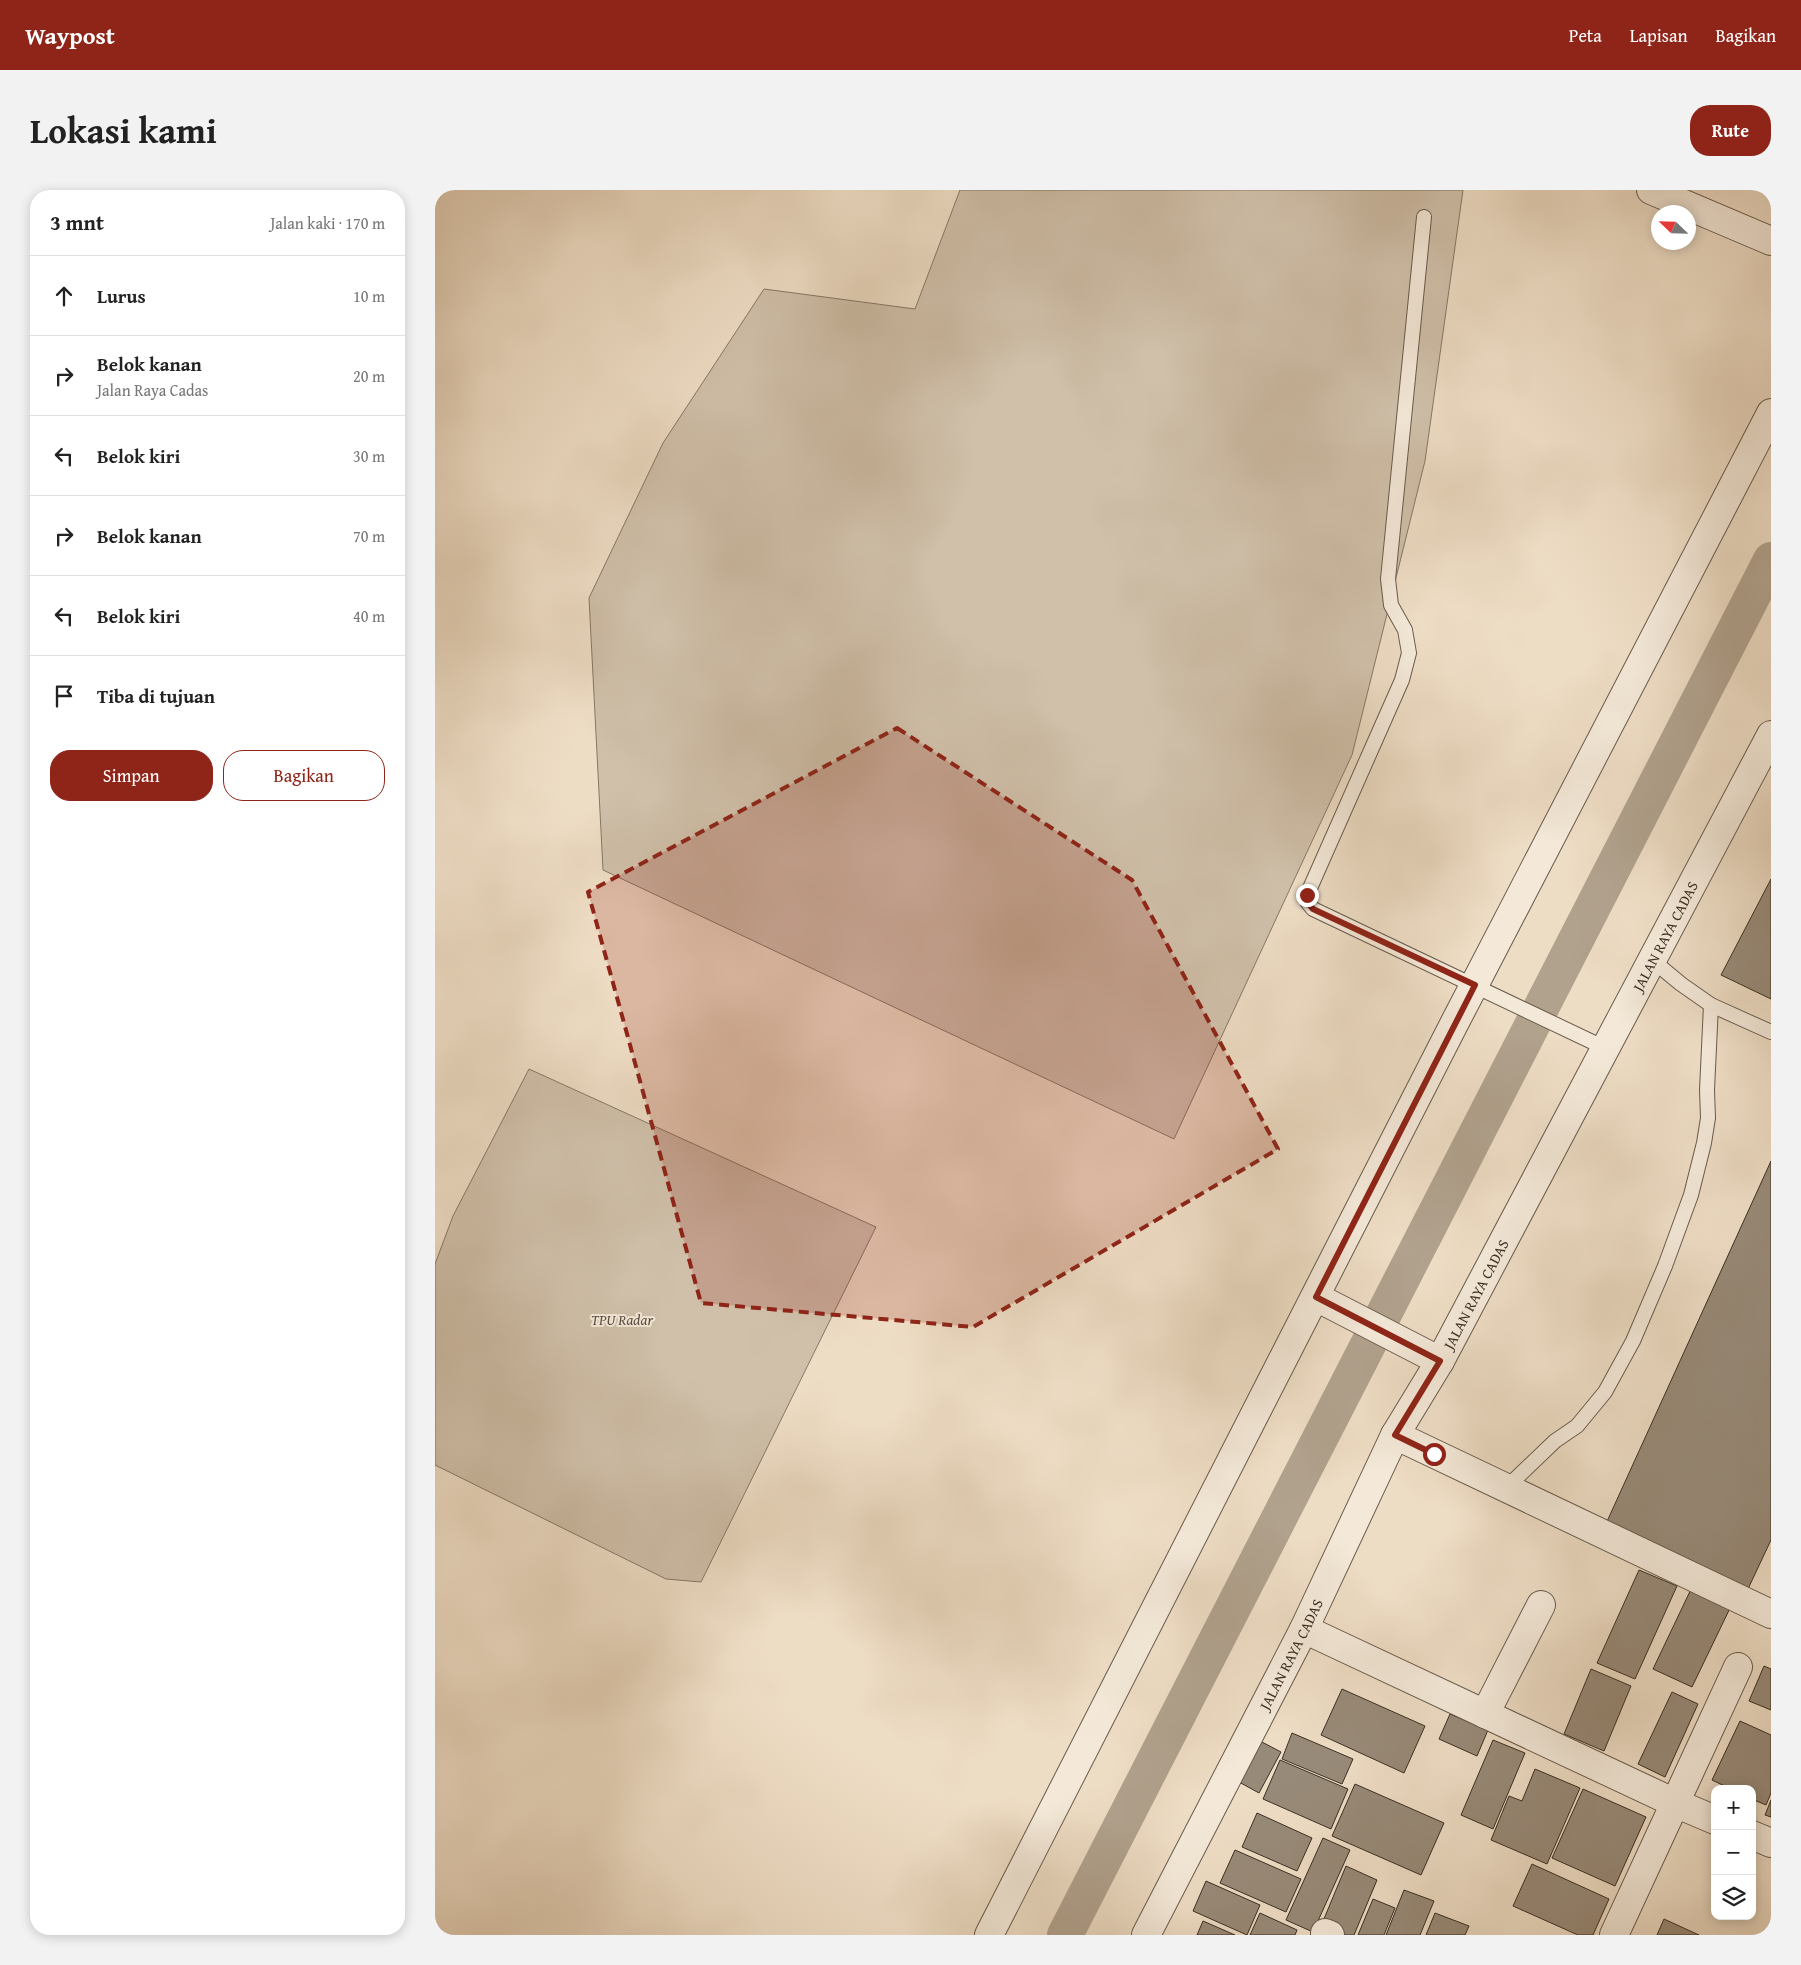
<!DOCTYPE html>
<html lang="id">
<head>
<meta charset="utf-8">
<style>
	:root { --surface:#fff; --page:#f2f2f2; --text:#222; --muted:#767676; --line:#e0e0e0; --accent:#8f2418 }
	body { margin:0; font-family:"Gentium Book Plus",serif; background:var(--page); color:var(--text) }
	.controls { position:absolute; right:15px; bottom:15px; display:grid; overflow:hidden; border-radius:10px; box-shadow:0 2px 12px #0003 }
	.controls button { width:45px; height:45px; display:grid; place-items:center; padding:0; border:0; border-bottom:1px solid var(--line); background:var(--surface); color:var(--text); font:25px sans-serif }
	.compass { position:absolute; left:1216px; top:15px; width:45px; height:45px; border-radius:50%; background:var(--surface); box-shadow:0 2px 12px #0003; rotate:293deg }
	.stop { position:absolute; width:15px; height:15px; margin:-11px; border:4px solid #8f2418; border-radius:50%; background:#fff }
	.stop.end { background:#8f2418; border-color:#fff; box-shadow:0 1px 5px #0008 }
	.list { margin:0; padding:0; list-style:none }
	h2 { display:flex; justify-content:space-between; align-items:center; height:65px; margin:0; padding:0 20px; font-size:21px }
	h2 small { font-size:16px; font-weight:400; color:var(--muted) }
	.list li { display:grid; grid-template-columns:32px 1fr auto; gap:15px; align-items:center; box-sizing:border-box; height:80px; padding:0 20px; border-top:1px solid var(--line) }
	.list b { display:block; font-size:19px; white-space:nowrap }
	.list p { margin:0; font-size:16px; white-space:nowrap; color:var(--muted) }
	.list em { font-size:16px; font-style:normal; color:var(--muted) }
	.actions { display:flex; gap:10px; padding:15px 20px }
	.actions a { flex:1; padding:11px 0; border:1px solid var(--accent); border-radius:20px; text-align:center; font-size:18px; color:var(--accent) }
	.actions .main { background:var(--accent); color:#fff }
	.icon { flex:none; width:28px; height:28px; fill:none; stroke:currentColor; stroke-width:2; stroke-linecap:round; stroke-linejoin:round }
	.map { position:relative; flex:none; width:1336px; height:1745px; overflow:hidden; border-radius:20px }
	header { display:flex; align-items:center; gap:30px; box-sizing:border-box; height:70px; padding:0 25px; background:var(--accent); color:#fff }
	header strong { font-size:24px }
	nav { display:flex; gap:28px; margin-inline-start:auto; font-size:18px }
	.intro { display:flex; align-items:center; justify-content:space-between; box-sizing:border-box; height:120px; padding:0 30px }
	h1 { margin:0; font-size:35px }
	.button { padding:12px 22px; border-radius:20px; background:var(--accent); color:#fff; font-size:18px; font-weight:700 }
	main { display:flex; gap:30px; padding:0 30px }
	aside { flex:1; background:var(--surface); border-radius:20px; box-shadow:0 2px 12px #0003 }
	.map>svg:first-child { display:block }
</style>
</head>
<body>
<header>
<strong>Waypost</strong>
<nav><a>Peta</a><a>Lapisan</a><a>Bagikan</a></nav>
</header>
<div class="intro"><h1>Lokasi kami</h1><a class="button">Rute</a></div>
<main>
<aside>
<h2>3 mnt<small>Jalan kaki · 170 m</small></h2>
<ul class="list">
<li><svg class="icon" aria-label="ahead" viewBox="0 0 24 24"><path d="M12 20V5M6 11l6-6 6 6"/></svg><div><b>Lurus</b></div><em>10 m</em></li>
<li><svg class="icon" aria-label="right" viewBox="0 0 24 24"><path d="M7 20v-9h11M14 6l5 5-5 5"/></svg><div><b>Belok kanan</b><p>Jalan Raya Cadas</p></div><em>20 m</em></li>
<li><svg class="icon" aria-label="left" viewBox="0 0 24 24"><path d="M17 20v-9H6M10 6l-5 5 5 5"/></svg><div><b>Belok kiri</b></div><em>30 m</em></li>
<li><svg class="icon" aria-label="right" viewBox="0 0 24 24"><path d="M7 20v-9h11M14 6l5 5-5 5"/></svg><div><b>Belok kanan</b></div><em>70 m</em></li>
<li><svg class="icon" aria-label="left" viewBox="0 0 24 24"><path d="M17 20v-9H6M10 6l-5 5 5 5"/></svg><div><b>Belok kiri</b></div><em>40 m</em></li>
<li><svg class="icon" aria-label="arrive" viewBox="0 0 24 24"><path d="M6 21V4h12l-3 4 3 4H6"/></svg><div><b>Tiba di tujuan</b></div></li>
</ul>
<div class="actions"><a class="main">Simpan</a><a>Bagikan</a></div>
</aside>
<div class="map">
<svg width="1336" height="1745" viewBox="0 0 1336 1745">
	<rect width="100%" height="100%" fill="#eeddc5"/>
	<filter id="stains"><feTurbulence type="fractalNoise" baseFrequency=".004" numOctaves="4"/><feColorMatrix values="0 0 0 0 .2 0 0 0 0 .09 0 0 0 0 .02 0 0 0 .5 -.17"/></filter>
	<radialGradient id="worn" r=".72"><stop offset=".6" stop-color="#630" stop-opacity="0"/><stop offset="1" stop-color="#630" stop-opacity=".3"/></radialGradient>
	<g fill="#d0c0aa" stroke="#867867">
		<polygon points="525,0 1028,0 990,271 917,565 739,949 168,680 154,408 228,253 329,99 480,119"/>
		<polygon points="94,879 441,1037 266,1392 231,1389 0,1275 0,1074 18,1026"/>
	</g>
	<g fill="none" stroke-linecap="round" stroke-linejoin="round">
		<polyline stroke="#b1a28e" stroke-width="36" points="630,1745 1336,370"/>
	</g>
	<g fill="#988a78" stroke="#3b3024">
		<polygon points="1336,689 1336,809 1286,785"/>
		<polygon points="1336,971 1336,1350 1312,1401 1169,1338"/>
		<polygon points="1204,1380 1242,1396 1200,1489 1162,1473"/>
		<polygon points="1258,1395 1297,1414 1257,1497 1218,1479"/>
		<polygon points="1329,1476 1336,1479 1336,1520 1314,1511"/>
		<polygon points="1156,1479 1196,1496 1169,1561 1129,1544"/>
		<polygon points="907,1499 990,1536 969,1583 886,1545"/>
		<polygon points="1237,1502 1263,1514 1230,1587 1203,1574"/>
		<polygon points="1015,1524 1053,1540 1042,1566 1004,1549"/>
		<polygon points="1305,1531 1336,1545 1336,1603 1331,1615 1317,1609 1317,1599 1296,1599 1277,1590"/>
		<polygon points="857,1543 918,1569 907,1594 847,1569"/>
		<polygon points="1058,1550 1090,1563 1058,1639 1026,1625"/>
		<polygon points="825,1551 846,1562 824,1603 804,1592"/>
		<polygon points="845,1570 913,1599 896,1639 828,1609"/>
		<polygon points="1100,1579 1145,1598 1112,1674 1056,1650 1074,1606 1087,1611"/>
		<polygon points="920,1594 1009,1633 986,1685 897,1646"/>
		<polygon points="1148,1599 1211,1627 1180,1696 1117,1668"/>
		<polygon points="1336,1610 1336,1627 1330,1625"/>
		<polygon points="822,1623 877,1648 862,1681 807,1657"/>
		<polygon points="888,1648 915,1660 878,1742 851,1730"/>
		<polygon points="800,1660 866,1689 851,1722 785,1693"/>
		<polygon points="1097,1674 1174,1709 1158,1745 1143,1745 1078,1716"/>
		<polygon points="911,1676 942,1690 919,1745 908,1745 886,1736"/>
		<polygon points="771,1691 825,1715 812,1745 758,1721"/>
		<polygon points="969,1700 999,1711 985,1745 951,1745"/>
		<polygon points="938,1709 960,1718 949,1745 923,1745"/>
		<polygon points="825,1723 862,1740 860,1745 815,1745"/>
		<polygon points="1000,1723 1034,1736 1030,1745 991,1745"/>
		<polygon points="1229,1729 1264,1745 1222,1745"/>
		<polygon points="768,1731 800,1745 762,1745"/>
	</g>
	<g fill="none" stroke-linecap="round" stroke-linejoin="round">
		<g stroke="#685b4c" stroke-width="16">
			<g id="service">
				<polyline points="989,27 953,389 956,415 970,440 974,463 967,490 872,705 873,713 878,719 1170,858"/>
				<polyline points="1276,815 1336,842"/>
				<polyline points="1072,1297 1120,1251 1142,1236 1170,1202 1198,1151 1230,1076 1256,1005 1269,953 1273,928 1272,900 1276,815 1246,794 1217,770"/>
			</g>
		</g>
		<g stroke="#685b4c" stroke-width="30">
			<g id="minor">
				<polyline points="1216,0 1336,51"/>
				<polyline points="881,1107 1005,1171"/>
				<polyline points="960,1245 1336,1424"/>
				<polyline points="869,1439 1240,1613 1280,1630"/>
				<polyline points="1050,1524 1106,1415"/>
				<polyline points="1317,1645 1336,1653"/>
				<polyline points="890,1743 895,1745"/>
				<polyline points="554,1745 1019,834 1336,223"/>
				<polyline points="1179,1745 1303,1477"/>
			</g>
		</g>
		<g stroke="#685b4c" stroke-width="30">
			<g id="tertiary">
				<path id="s1" d="M711,1745L869,1439L960,1245L1005,1171L1336,545"/>
			</g>
		</g>
		<use href="#service" stroke="#f4e9d9" stroke-width="14"/>
		<use href="#minor" stroke="#f4e9d9" stroke-width="28"/>
		<use href="#tertiary" stroke="#f4e9d9" stroke-width="28"/>
	</g>
	<g fill="none" stroke-linecap="round" stroke-linejoin="round">
		<polyline stroke="#8f2418" stroke-width="6" points="872,705 873,713 878,719 1040,795 881,1107 1005,1171 960,1245 999,1264"/>
	</g>
	<path fill="#8f2418" fill-opacity="0.2" stroke="#8f2418" stroke-width="4" stroke-dasharray="10 6" stroke-linejoin="round" d="M462,538L697,690L843,959L538,1137L266,1113L153,702Z"/>
	<g text-anchor="middle" dominant-baseline="central" stroke-width="4" stroke-linejoin="round" paint-order="stroke">
		<g font-size="15" fill="#3b3024" stroke="#f4e9d9">
			<text stroke="none"><textPath href="#s1" startOffset="1126">JALAN RAYA CADAS</textPath></text>
			<text stroke="none"><textPath href="#s1" startOffset="721">JALAN RAYA CADAS</textPath></text>
			<text stroke="none"><textPath href="#s1" startOffset="316">JALAN RAYA CADAS</textPath></text>
		</g>
		<g font-size="15" font-style="italic" fill="#594d3f" stroke="#f4e9d9">
			<text x="187" y="1129">TPU Radar</text>
		</g>
	</g>
	<rect width="100%" height="100%" filter="url(#stains)"/>
	<rect width="100%" height="100%" fill="url(#worn)"/>
</svg>
<div class="controls">
<button>+</button>
<button>−</button>
<button><svg class="icon" aria-label="layers" viewBox="0 0 24 24"><path d="M12 4l9 5-9 5-9-5zM3 14l9 5 9-5"/></svg></button>
</div>
<svg class="compass" viewBox="-18 -18 36 36"><path d="M0-13l5 13h-10z" fill="#e53935"/><path d="M0 13l5-13h-10z" fill="#767676"/></svg>
<div class="stop" style="left:999px;top:1264px"></div>
<div class="stop end" style="left:872px;top:705px"></div>
</div>
</main>
</body>
</html>
